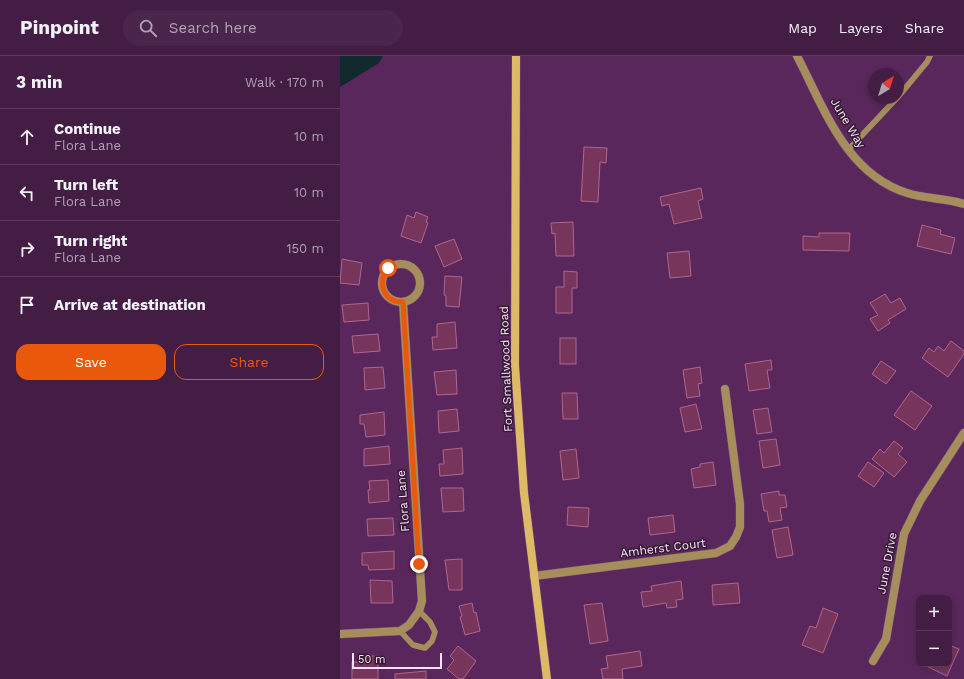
<!DOCTYPE html>
<html lang="en">
<head>
<meta charset="utf-8">
<style>
	:root { --surface:#441d45; --page:#4b264c; --text:#f1f3f6; --muted:#afa2b3; --line:#5c3b5e; --accent:#ea580c }
	body { margin:0; font-family:"Work Sans",sans-serif; background:var(--page); color:var(--text) }
	.controls { position:absolute; right:12px; bottom:12px; display:grid; overflow:hidden; border-radius:8px; box-shadow:0 2px 6px #0003 }
	.controls button { width:36px; height:36px; display:grid; place-items:center; padding:0; border:0; border-bottom:1px solid var(--line); background:var(--surface); color:var(--text); font:20px sans-serif }
	.compass { position:absolute; left:528px; top:12px; width:36px; height:36px; border-radius:50%; background:var(--surface); box-shadow:0 2px 6px #0003; rotate:38deg }
	.scale { position:absolute; left:12px; bottom:10px; width:90px; box-sizing:border-box; padding-left:4px; border:2px solid #fcdefd; border-top:0; font-size:11px; line-height:14px; white-space:nowrap; color:#fcdefd; -webkit-text-stroke:3px #331c33; paint-order:stroke }
	.stop { position:absolute; width:12px; height:12px; margin:-9px; border:3px solid #ea580c; border-radius:50%; background:#fff }
	.stop.end { background:#ea580c; border-color:#fff; box-shadow:0 1px 4px #0008 }
	.list { margin:0; padding:0; list-style:none }
	h2 { display:flex; justify-content:space-between; align-items:center; height:52px; margin:0; padding:0 16px; font-size:17px }
	h2 small { font-size:13px; font-weight:400; color:var(--muted) }
	.list li { display:grid; grid-template-columns:26px 1fr auto; gap:12px; align-items:center; box-sizing:border-box; height:56px; padding:0 16px; border-top:1px solid var(--line) }
	.list b { display:block; font-size:15px; white-space:nowrap }
	.list p { margin:0; font-size:13px; white-space:nowrap; color:var(--muted) }
	.list em { font-size:13px; font-style:normal; color:var(--muted) }
	.actions { display:flex; gap:8px; padding:12px 16px }
	.actions a { flex:1; padding:9px 0; border:1px solid var(--accent); border-radius:12px; text-align:center; font-size:14px; color:var(--accent) }
	.actions .main { background:var(--accent); color:#fff }
	.icon { flex:none; width:22px; height:22px; fill:none; stroke:currentColor; stroke-width:2; stroke-linecap:round; stroke-linejoin:round }
	.map { position:relative; flex:none; width:624px; height:623px; overflow:hidden }
	header { display:flex; align-items:center; gap:24px; box-sizing:border-box; height:56px; padding:0 20px; background:var(--surface); border-bottom:1px solid var(--line) }
	header strong { font-size:19px }
	nav { display:flex; gap:22px; margin-inline-start:auto; font-size:14px }
	.search { width:280px; height:36px; background:var(--page); display:flex; align-items:center; gap:10px; box-sizing:border-box; padding:0 14px; border-radius:22px; color:var(--muted); font-size:15px }
	main { display:flex }
	aside { flex:1; background:var(--surface) }
	.map>svg:first-child { display:block }
</style>
</head>
<body>
<header>
<strong>Pinpoint</strong>
<div class="search"><svg class="icon" aria-label="search" viewBox="0 0 24 24"><circle cx="10" cy="10" r="6"/><path d="M15 15l6 6"/></svg>Search here</div>
<nav><a>Map</a><a>Layers</a><a>Share</a></nav>
</header>
<main>
<aside>
<h2>3 min<small>Walk · 170 m</small></h2>
<ul class="list">
<li><svg class="icon" aria-label="ahead" viewBox="0 0 24 24"><path d="M12 20V5M6 11l6-6 6 6"/></svg><div><b>Continue</b><p>Flora Lane</p></div><em>10 m</em></li>
<li><svg class="icon" aria-label="left" viewBox="0 0 24 24"><path d="M17 20v-9H6M10 6l-5 5 5 5"/></svg><div><b>Turn left</b><p>Flora Lane</p></div><em>10 m</em></li>
<li><svg class="icon" aria-label="right" viewBox="0 0 24 24"><path d="M7 20v-9h11M14 6l5 5-5 5"/></svg><div><b>Turn right</b><p>Flora Lane</p></div><em>150 m</em></li>
<li><svg class="icon" aria-label="arrive" viewBox="0 0 24 24"><path d="M6 21V4h12l-3 4 3 4H6"/></svg><div><b>Arrive at destination</b></div></li>
</ul>
<div class="actions"><a class="main">Save</a><a>Share</a></div>
</aside>
<div class="map">
<svg width="624" height="623" viewBox="0 0 624 623">
	<rect width="100%" height="100%" fill="#5a275c"/>
	<polygon fill="#0f292c" points="0,0 43,0 39,7 0,31"/>
	<g fill="#77355c" stroke="#ae668f">
		<polygon points="244,91 267,92 266,107 260,106 258,146 241,145"/>
		<polygon points="361,132 363,143 358,145 362,162 334,168 329,148 322,150 320,141"/>
		<polygon points="76,156 88,161 86,166 88,167 81,187 61,180 67,159 74,162"/>
		<polygon points="233,166 234,200 216,200 215,177 212,178 211,167"/>
		<polygon points="582,169 601,174 600,178 615,182 611,198 577,190"/>
		<polygon points="479,177 510,177 509,195 463,194 463,180 479,181"/>
		<polygon points="114,183 122,203 104,211 95,190"/>
		<polygon points="349,195 351,220 330,222 327,197"/>
		<polygon points="2,203 22,207 19,229 0,227"/>
		<polygon points="224,215 237,216 237,232 232,232 232,257 216,257 216,231 224,231"/>
		<polygon points="105,220 122,221 119,251 106,250 106,240 104,239"/>
		<polygon points="545,238 551,247 560,242 566,253 548,264 550,267 538,275 530,263 538,259 530,247"/>
		<polygon points="28,247 29,264 4,266 2,249"/>
		<polygon points="115,266 117,292 93,294 92,281 97,281 97,268"/>
		<polygon points="38,278 40,295 14,297 12,280"/>
		<rect x="220" y="282" width="16" height="26"/>
		<polygon points="611,285 624,295 624,298 608,321 582,302 589,292 594,296 598,290 604,295"/>
		<polygon points="431,304 432,314 427,314 430,332 409,335 405,308"/>
		<polygon points="541,305 556,315 546,328 532,318"/>
		<polygon points="43,311 45,332 25,334 24,312"/>
		<polygon points="360,311 362,327 358,328 360,340 347,342 343,314"/>
		<polygon points="116,314 117,338 97,339 94,316"/>
		<polygon points="571,335 592,350 575,374 554,359"/>
		<polygon points="222,337 237,337 238,363 223,363"/>
		<polygon points="356,348 362,373 345,376 340,352"/>
		<polygon points="428,352 432,376 417,378 413,354"/>
		<polygon points="117,353 119,375 99,377 98,355"/>
		<polygon points="44,356 45,379 26,381 24,368 20,368 20,359"/>
		<polygon points="436,383 440,409 423,412 419,385"/>
		<polygon points="554,385 563,392 558,398 567,406 554,421 532,403 540,393 544,397"/>
		<polygon points="49,390 50,408 24,410 24,393"/>
		<polygon points="122,392 123,418 100,420 99,408 104,408 103,394"/>
		<polygon points="236,393 239,422 223,424 220,395"/>
		<polygon points="373,406 376,429 354,432 351,413 360,411 360,408"/>
		<polygon points="528,406 544,417 534,431 518,420"/>
		<polygon points="48,424 49,445 29,447 28,434 30,434 29,425"/>
		<polygon points="101,432 123,432 124,455 103,456"/>
		<polygon points="439,435 439,439 445,439 447,451 440,452 442,464 429,466 427,455 424,455 421,438"/>
		<polygon points="228,451 249,452 248,471 227,469"/>
		<polygon points="333,459 335,476 310,479 308,462"/>
		<polygon points="53,462 54,479 28,480 27,463"/>
		<polygon points="448,471 453,499 437,502 432,474"/>
		<polygon points="54,495 54,513 29,514 28,509 22,509 22,497"/>
		<polygon points="122,503 122,534 109,534 105,504"/>
		<polygon points="30,524 52,525 53,547 31,547"/>
		<polygon points="341,525 343,543 336,544 337,551 327,552 326,547 303,551 301,536 312,535 311,530"/>
		<polygon points="398,527 400,547 373,549 372,529"/>
		<polygon points="132,547 134,557 136,556 140,575 125,579 120,561 122,560 119,550"/>
		<polygon points="262,547 268,585 250,588 244,549"/>
		<polygon points="483,552 498,558 483,597 462,589 470,570 476,572"/>
		<polygon points="609,589 619,593 607,620 582,608 609,608"/>
		<polygon points="118,590 136,605 123,623 119,623 107,613 114,604 110,600"/>
		<polygon points="300,595 302,610 282,613 283,623 263,623 261,613 268,612 266,600"/>
		<polygon points="27,600 38,600 38,623 12,623 12,606 26,606"/>
		<polygon points="86,615 86,623 55,623 55,618"/>
	</g>
	<g fill="none" stroke-linecap="round" stroke-linejoin="round">
		<g stroke="#774879" stroke-width="6">
			<g id="lane">
				<polyline points="558,41 587,6 590,0"/>
				<polyline points="508,94 557,42"/>
				<polyline points="60,575 73,589 85,592 92,585 95,576 90,566 79,555"/>
			</g>
		</g>
		<g stroke="#774879" stroke-width="9">
			<g id="street">
				<path d="M457,0C484,52 506,118 567,137C585,143 606,142 624,148"/>
				<circle cx="61" cy="227" r="19"/>
				<polyline points="194,520 376,497 390,490 396,481 400,471 400,448 385,333"/>
				<polyline points="0,578 60,575 69,569 79,555 82,545 63,246"/>
				<polyline points="533,605 546,583 564,478 580,445 624,377"/>
			</g>
		</g>
		<g stroke="#774879" stroke-width="9">
			<polyline id="secondary" points="176,0 175,310 184,437 207,623"/>
		</g>
		<use href="#lane" stroke="#a58e5c" stroke-width="5.5"/>
		<use href="#street" stroke="#a58e5c" stroke-width="8"/>
		<use href="#secondary" stroke="#deb966" stroke-width="8"/>
	</g>
	<g fill="none" stroke-linecap="round" stroke-linejoin="round">
		<path stroke="#ea580c" stroke-width="5" d="M48,212C37,227 43,246 63,246L79,508"/>
	</g>
	<g text-anchor="middle" dominant-baseline="central" stroke-width="3" stroke-linejoin="round" paint-order="stroke">
		<g font-size="12" fill="#fcdefd" stroke="#331c33">
			<text transform="translate(508 67) rotate(59)">June Way</text>
			<text transform="translate(166 313) rotate(-92)">Fort Smallwood Road</text>
			<text transform="translate(63 445) rotate(-94)">Flora Lane</text>
			<text transform="translate(323 492) rotate(-7)">Amherst Court</text>
			<text transform="translate(547 507) rotate(-79)">June Drive</text>
		</g>
	</g>
</svg>
<div class="controls">
<button>+</button>
<button>−</button>
</div>
<svg class="compass" viewBox="-18 -18 36 36"><path d="M0-13l5 13h-10z" fill="#e53935"/><path d="M0 13l5-13h-10z" fill="#afa2b3"/></svg>
<div class="scale">50 m</div>
<div class="stop" style="left:48px;top:212px"></div>
<div class="stop end" style="left:79px;top:508px"></div>
</div>
</main>
</body>
</html>
